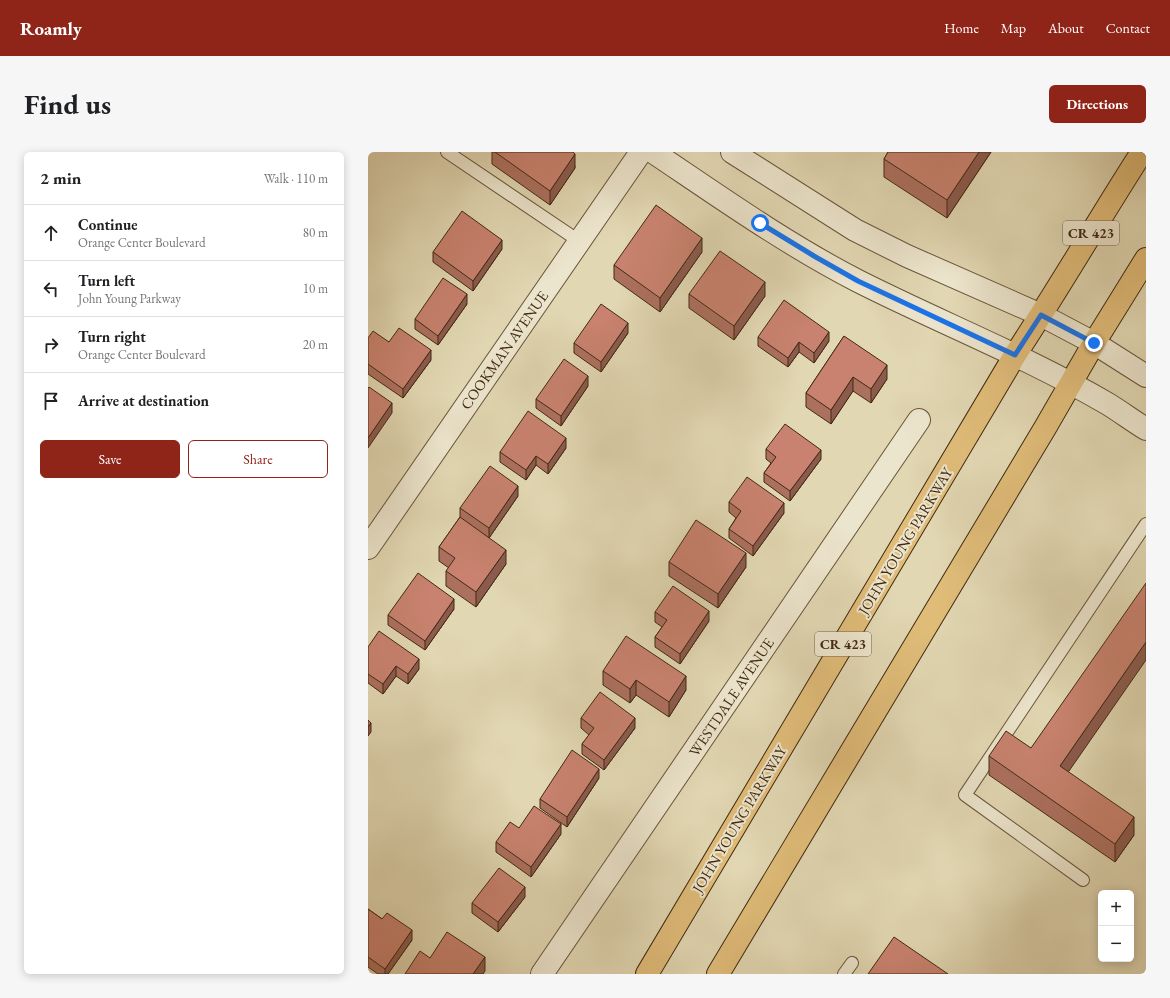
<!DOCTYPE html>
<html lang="en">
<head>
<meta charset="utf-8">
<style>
	:root { --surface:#fff; --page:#f6f6f6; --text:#202124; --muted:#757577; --line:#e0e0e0; --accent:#8f2418 }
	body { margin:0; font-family:"EB Garamond",serif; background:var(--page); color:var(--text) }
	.controls { position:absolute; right:12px; bottom:12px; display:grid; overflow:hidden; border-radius:6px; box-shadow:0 2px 10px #0003 }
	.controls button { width:36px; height:36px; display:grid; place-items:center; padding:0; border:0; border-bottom:1px solid var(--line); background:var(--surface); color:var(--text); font:20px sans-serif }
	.stop { position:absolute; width:12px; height:12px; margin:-9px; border:3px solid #1a73e8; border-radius:50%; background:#fff }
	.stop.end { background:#1a73e8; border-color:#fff; box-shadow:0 1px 4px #0008 }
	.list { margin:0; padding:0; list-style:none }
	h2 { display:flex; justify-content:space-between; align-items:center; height:52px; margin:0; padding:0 16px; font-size:17px }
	h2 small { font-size:13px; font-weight:400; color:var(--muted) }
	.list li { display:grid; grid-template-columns:26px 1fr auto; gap:12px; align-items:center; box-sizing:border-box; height:56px; padding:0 16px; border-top:1px solid var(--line) }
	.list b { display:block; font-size:15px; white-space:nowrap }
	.list p { margin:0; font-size:13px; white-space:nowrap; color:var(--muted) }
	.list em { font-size:13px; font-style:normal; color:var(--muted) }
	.actions { display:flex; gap:8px; padding:12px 16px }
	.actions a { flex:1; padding:9px 0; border:1px solid var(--accent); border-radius:6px; text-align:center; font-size:14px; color:var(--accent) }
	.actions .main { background:var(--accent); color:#fff }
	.icon { flex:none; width:22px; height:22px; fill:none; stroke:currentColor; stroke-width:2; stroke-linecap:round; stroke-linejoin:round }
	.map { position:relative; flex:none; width:778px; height:822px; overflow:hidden; border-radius:6px }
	header { display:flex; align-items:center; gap:24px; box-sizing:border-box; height:56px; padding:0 20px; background:var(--accent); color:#fff }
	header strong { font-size:19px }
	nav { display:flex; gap:22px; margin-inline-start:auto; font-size:14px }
	.intro { display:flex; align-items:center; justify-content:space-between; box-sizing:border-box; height:96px; padding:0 24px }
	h1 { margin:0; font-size:28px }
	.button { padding:10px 18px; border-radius:6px; background:var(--accent); color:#fff; font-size:14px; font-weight:700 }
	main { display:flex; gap:24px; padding:0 24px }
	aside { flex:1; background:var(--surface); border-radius:6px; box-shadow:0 2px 10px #0003 }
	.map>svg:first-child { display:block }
</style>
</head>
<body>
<header>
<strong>Roamly</strong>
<nav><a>Home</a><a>Map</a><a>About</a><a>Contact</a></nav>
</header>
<div class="intro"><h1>Find us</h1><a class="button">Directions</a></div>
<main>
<aside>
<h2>2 min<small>Walk · 110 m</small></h2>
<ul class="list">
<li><svg class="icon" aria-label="ahead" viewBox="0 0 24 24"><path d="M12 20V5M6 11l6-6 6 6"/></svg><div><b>Continue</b><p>Orange Center Boulevard</p></div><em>80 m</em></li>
<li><svg class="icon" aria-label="left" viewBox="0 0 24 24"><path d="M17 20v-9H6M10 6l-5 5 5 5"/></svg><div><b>Turn left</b><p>John Young Parkway</p></div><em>10 m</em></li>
<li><svg class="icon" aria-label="right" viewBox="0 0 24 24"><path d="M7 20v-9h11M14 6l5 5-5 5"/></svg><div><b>Turn right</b><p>Orange Center Boulevard</p></div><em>20 m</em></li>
<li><svg class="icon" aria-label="arrive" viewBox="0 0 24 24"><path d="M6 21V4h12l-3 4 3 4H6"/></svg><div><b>Arrive at destination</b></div></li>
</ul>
<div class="actions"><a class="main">Save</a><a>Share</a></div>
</aside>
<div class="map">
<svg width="778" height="822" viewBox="0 0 778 822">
	<rect width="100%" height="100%" fill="#e1d7b2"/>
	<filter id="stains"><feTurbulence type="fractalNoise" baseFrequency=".005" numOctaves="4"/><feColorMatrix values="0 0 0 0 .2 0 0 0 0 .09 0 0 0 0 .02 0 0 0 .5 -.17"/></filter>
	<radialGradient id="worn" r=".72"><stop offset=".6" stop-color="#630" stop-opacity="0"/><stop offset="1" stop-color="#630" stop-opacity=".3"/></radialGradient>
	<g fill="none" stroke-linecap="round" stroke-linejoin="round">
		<g stroke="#69553a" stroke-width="14">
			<g id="service">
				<polyline points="79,0 211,89"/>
				<polyline points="715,728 597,643 778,372"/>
				<polyline points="476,822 484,811"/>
			</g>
		</g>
		<g stroke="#69553a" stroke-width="24">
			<g id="minor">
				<polyline points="0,396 273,0"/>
				<polyline points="174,822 551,268"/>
			</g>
		</g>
		<g stroke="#69553a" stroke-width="24">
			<g id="tertiary">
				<path d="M285,0C352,45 418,92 490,129C573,171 660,205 740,252C753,260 765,269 778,277"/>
				<polyline points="364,0 487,78 539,104 673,163 726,191 778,224"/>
			</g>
		</g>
		<g stroke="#412a12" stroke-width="24">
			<g id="primary">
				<path d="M279,822L647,203C691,136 731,67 774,0"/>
				<polyline points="350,822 677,276 726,191 778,107"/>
			</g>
		</g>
		<use href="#service" stroke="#ece5cd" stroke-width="12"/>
		<use href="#minor" stroke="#ece5cd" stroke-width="22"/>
		<use href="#tertiary" stroke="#ece5cd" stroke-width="22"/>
		<use href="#primary" stroke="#e0bc79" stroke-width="22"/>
	</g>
	<g fill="#ac705f" stroke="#412a12">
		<polygon points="124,0 205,0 207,16 182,53 124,12"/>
		<polygon points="520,0 623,0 579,66 516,25 516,7"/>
		<polygon points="134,97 105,139 65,110 65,100"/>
		<polygon points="334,100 292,160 246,127 246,113"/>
		<polygon points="321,142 397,144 366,188 321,156"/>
		<polygon points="99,152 70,193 47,177 47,167"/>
		<polygon points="260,181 233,220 206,201 206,191"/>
		<polygon points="476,184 519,227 503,251 485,239 463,272 438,255 438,241"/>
		<polygon points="390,185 461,189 446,211 431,200 420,215 390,194"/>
		<polygon points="0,186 21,190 63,208 35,246 0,222"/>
		<polygon points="220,234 193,274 168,256 168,247"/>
		<polygon points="198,296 180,322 168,313 158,328 132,310 132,300"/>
		<polygon points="398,297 453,307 422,349 396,330 396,321 403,311 398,307"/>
		<polygon points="150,344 121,386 138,412 108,455 78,434 78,419 81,416 71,409 71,395 92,365 92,356"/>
		<polygon points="361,350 416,361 385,404 361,386 361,377 368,366 361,360"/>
		<polygon points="301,410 378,415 350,456 301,424"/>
		<polygon points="86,457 57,498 20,473 20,463"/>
		<polygon points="287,460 341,469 312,512 287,495 287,485 294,475 287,470"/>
		<polygon points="0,495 51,517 40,532 28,524 15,542 0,531"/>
		<polygon points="235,519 318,538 301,565 268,543 262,551 235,533"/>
		<polygon points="213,566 267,576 236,618 214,602 214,592 221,583 213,576"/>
		<polygon points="663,596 700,620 766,683 747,710 621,623 621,604"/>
		<polygon points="231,626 199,675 172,656 172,647"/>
		<polygon points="193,682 163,725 128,700 128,690"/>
		<polygon points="157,745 130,780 104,761 104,751"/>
		<polygon points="0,757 44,788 20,822 10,822 0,815"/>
	</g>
	<g fill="#8c5b4e" stroke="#412a12">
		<polygon points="611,0 623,0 579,66 579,48"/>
		<polygon points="207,2 207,16 182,53 182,39"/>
		<polygon points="334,86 334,100 292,160 292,146"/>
		<polygon points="134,88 134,97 105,139 105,129"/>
		<polygon points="397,130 397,144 366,188 366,174"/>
		<polygon points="99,142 99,152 70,193 70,184"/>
		<polygon points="260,171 260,181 233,220 233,210"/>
		<polygon points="461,180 461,189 446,211 446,201"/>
		<polygon points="431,190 431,200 420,215 420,206"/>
		<polygon points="63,198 63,208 35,246 35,237"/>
		<polygon points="519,213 519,227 503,251 503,237"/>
		<polygon points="220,224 220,234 193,274 193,264"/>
		<polygon points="485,225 485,239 463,272 463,258"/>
		<polygon points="24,251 24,261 0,296 0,286"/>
		<polygon points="198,286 198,296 180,322 180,312"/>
		<polygon points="453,298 453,307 422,349 422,339"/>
		<polygon points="168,304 168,313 158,328 158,318"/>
		<polygon points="150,334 150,344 121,386 121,376"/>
		<polygon points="416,351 416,361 385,404 385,394"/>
		<polygon points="138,398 138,412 108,455 108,440"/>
		<polygon points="378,401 378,415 350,456 350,442"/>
		<polygon points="86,447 86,457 57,498 57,489"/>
		<polygon points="341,459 341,469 312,512 312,502"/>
		<polygon points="778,490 778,508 692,632 692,614"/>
		<polygon points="51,507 51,517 40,532 40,522"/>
		<polygon points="28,514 28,524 15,542 15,532"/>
		<polygon points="318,524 318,538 301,565 301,550"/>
		<polygon points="268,528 268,543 262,551 262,537"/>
		<polygon points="267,566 267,576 236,618 236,608"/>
		<polygon points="3,571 3,580 0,584 0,575"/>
		<polygon points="231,617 231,626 199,675 199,665"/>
		<polygon points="766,665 766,683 747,710 747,692"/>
		<polygon points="193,672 193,682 163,725 163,715"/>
		<polygon points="157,735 157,745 130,780 130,770"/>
		<polygon points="44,778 44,788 20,822 17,822 17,817"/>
		<polygon points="117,805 117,819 115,822 105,822"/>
	</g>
	<g fill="#c8826f" stroke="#412a12">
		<polygon points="127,0 205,0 207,2 182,39"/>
		<polygon points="520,0 611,0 579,48 516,7"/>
		<polygon points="288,53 334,86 292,146 246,113"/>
		<polygon points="94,59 134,88 105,129 65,100"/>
		<polygon points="352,99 397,130 366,174 321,142"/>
		<polygon points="75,126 99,142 70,184 47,167"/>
		<polygon points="416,148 461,180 446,201 431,190 420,206 390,185"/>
		<polygon points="233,152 260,171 233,210 206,191"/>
		<polygon points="31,176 63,198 35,237 0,212 0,186 5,179 21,190"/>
		<polygon points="476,184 519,213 503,237 485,225 463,258 438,241"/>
		<polygon points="196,207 220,224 193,264 168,247"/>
		<polygon points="1,235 24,251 0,286 0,236"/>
		<polygon points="160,259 198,286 180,312 168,304 158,318 132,300"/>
		<polygon points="417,272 453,298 422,339 396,321 408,305 398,297"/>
		<polygon points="122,314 150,334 121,376 92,356"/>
		<polygon points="379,325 416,351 385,394 361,377 373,359 361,350"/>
		<polygon points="92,365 138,398 108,440 78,419 87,406 71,395"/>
		<polygon points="328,368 378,401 350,442 301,410"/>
		<polygon points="50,421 86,447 57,489 20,463"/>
		<polygon points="778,431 778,490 692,614 766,665 747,692 621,604 638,579 663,596"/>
		<polygon points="305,434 341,459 312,502 287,485 299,468 287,460"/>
		<polygon points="11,479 51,507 40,522 28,514 15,532 0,522 0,495"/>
		<polygon points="258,484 318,524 301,550 268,528 262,537 235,519"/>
		<polygon points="232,540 267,566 236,608 214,592 226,576 213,566"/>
		<polygon points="0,568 3,571 0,575"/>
		<polygon points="204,598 231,617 199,665 172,647"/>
		<polygon points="166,654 193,672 163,715 128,690 142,670 151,676"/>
		<polygon points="131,716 157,735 130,770 104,751"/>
		<polygon points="0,757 14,767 19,761 44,778 17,817 0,805"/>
		<polygon points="79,780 117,805 105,822 37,822 52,799 62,806"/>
		<polygon points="526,785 580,822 500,822"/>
	</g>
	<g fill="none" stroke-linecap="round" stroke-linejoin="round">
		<polyline stroke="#1a73e8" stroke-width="5" points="392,71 446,104 490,129 647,203 673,163 726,191"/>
	</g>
	<g text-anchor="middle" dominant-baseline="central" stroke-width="4" stroke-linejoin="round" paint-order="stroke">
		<g fill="#ece5cd" stroke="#74624a" stroke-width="1">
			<rect x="695" y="69" width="56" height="24" rx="3"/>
			<rect x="447" y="480" width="56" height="24" rx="3"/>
		</g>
		<g font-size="14" font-weight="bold" fill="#412a12">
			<text x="723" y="81">CR 423</text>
			<text x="475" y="492">CR 423</text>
		</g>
		<g font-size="15" fill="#412a12" stroke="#ece5cd">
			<text transform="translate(136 198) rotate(-55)">COOKMAN AVENUE</text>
			<text transform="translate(537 389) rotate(-59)">JOHN YOUNG PARKWAY</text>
			<text transform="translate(363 545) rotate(-56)">WESTDALE AVENUE</text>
			<text transform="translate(371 667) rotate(-59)">JOHN YOUNG PARKWAY</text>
		</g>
	</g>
	<rect width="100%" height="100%" filter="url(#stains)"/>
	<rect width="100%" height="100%" fill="url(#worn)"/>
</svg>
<div class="controls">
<button>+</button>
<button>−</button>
</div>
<div class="stop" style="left:392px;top:71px"></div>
<div class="stop end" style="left:726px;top:191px"></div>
</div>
</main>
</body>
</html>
